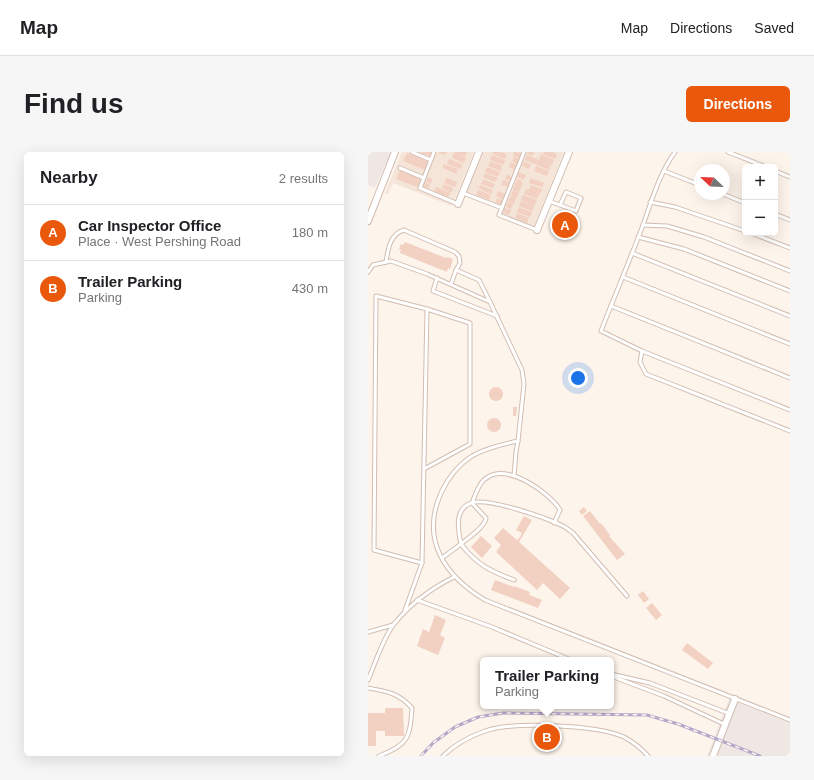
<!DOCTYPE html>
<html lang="en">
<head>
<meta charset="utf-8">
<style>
	:root { --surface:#fff; --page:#f6f6f6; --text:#202124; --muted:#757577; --line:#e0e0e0; --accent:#ea580c }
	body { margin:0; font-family:Helvetica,sans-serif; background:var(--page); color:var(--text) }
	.controls { position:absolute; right:12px; top:12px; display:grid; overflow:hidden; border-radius:6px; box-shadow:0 4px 16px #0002 }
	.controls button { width:36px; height:36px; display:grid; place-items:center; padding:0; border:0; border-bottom:1px solid var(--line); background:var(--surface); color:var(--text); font:20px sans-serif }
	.compass { position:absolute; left:326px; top:12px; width:36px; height:36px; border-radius:50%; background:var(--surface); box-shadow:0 4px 16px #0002; rotate:293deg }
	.you { position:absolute; left:210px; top:226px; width:14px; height:14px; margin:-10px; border:3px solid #fff; border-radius:50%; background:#1a73e8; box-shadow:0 0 0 6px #1a73e833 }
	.badge { display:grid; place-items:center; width:26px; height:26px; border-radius:50%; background:var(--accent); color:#fff; font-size:13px; font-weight:700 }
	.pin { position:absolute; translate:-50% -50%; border:2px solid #fff; box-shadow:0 1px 4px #0006 }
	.popup { position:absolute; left:112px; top:505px; width:134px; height:52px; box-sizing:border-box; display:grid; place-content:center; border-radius:6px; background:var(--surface); filter:drop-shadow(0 1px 3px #0005); font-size:13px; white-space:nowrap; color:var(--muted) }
	.popup b { font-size:15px; color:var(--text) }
	.popup::after { content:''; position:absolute; left:50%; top:100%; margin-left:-8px; border:8px solid transparent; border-top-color:var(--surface) }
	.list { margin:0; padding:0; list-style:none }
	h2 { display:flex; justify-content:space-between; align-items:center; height:52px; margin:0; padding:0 16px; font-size:17px }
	h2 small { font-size:13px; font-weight:400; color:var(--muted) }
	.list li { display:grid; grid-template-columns:26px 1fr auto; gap:12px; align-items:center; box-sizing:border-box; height:56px; padding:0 16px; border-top:1px solid var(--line) }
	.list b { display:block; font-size:15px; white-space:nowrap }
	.list p { margin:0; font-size:13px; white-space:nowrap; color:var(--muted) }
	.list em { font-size:13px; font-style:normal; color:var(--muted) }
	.map { position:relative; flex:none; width:422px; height:604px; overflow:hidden; border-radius:6px }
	header { display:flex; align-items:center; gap:24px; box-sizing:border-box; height:56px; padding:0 20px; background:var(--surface); border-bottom:1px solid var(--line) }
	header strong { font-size:19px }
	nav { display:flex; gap:22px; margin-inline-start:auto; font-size:14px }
	.intro { display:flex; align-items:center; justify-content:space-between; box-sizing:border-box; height:96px; padding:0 24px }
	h1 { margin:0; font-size:28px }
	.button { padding:10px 18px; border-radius:6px; background:var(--accent); color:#fff; font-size:14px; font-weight:700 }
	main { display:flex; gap:24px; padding:0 24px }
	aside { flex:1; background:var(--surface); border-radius:6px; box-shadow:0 4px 16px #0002 }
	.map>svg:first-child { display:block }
</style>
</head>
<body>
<header>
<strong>Map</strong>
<nav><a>Map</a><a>Directions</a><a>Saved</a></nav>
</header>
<div class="intro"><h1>Find us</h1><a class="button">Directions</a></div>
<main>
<aside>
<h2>Nearby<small>2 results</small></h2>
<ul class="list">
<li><span class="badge">A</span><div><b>Car Inspector Office</b><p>Place · West Pershing Road</p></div><em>180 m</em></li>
<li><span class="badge">B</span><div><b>Trailer Parking</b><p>Parking</p></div><em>430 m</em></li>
</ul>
</aside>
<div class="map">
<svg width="422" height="604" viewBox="0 0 422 604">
	<rect width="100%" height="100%" fill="#fdf4eb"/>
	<g fill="#f5e5d9">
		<polygon points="34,0 106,0 84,54 25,31 20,42 17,41"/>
		<polygon points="115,0 196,0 165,77 131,63 134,57 98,42"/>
	</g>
	<g fill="#eee7e3">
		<polygon points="0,0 23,0 7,36 0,33"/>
		<polygon points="361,547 422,571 422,604 339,604"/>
	</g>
	<g fill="#f2d0c2">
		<polygon points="52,0 64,0 62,4"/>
		<polygon points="69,0 79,0 77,3"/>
		<polygon points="85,0 99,0 97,5"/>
		<polygon points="125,0 133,0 139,2 137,7 125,2"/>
		<polygon points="146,0 154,1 152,6 145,4"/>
		<polygon points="160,0 166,0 164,4 159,2"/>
		<polygon points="176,0 184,0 189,2 187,7 175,2"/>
		<polygon points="39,1 60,9 57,18 35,9"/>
		<polygon points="86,1 98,6 96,11 84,6"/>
		<polygon points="173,2 186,8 184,13 179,11 183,13 181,18 157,8 159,3 171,8"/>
		<polygon points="124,3 137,8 135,13 122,8"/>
		<polygon points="146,5 151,7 149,12 144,9"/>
		<polygon points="81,7 94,12 93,17 79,12"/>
		<polygon points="122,9 134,14 133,19 120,14"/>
		<polygon points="156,9 163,12 161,17 154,14"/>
		<polygon points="143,10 149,13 147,18 141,15"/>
		<polygon points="75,12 90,17 88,22 75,16"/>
		<polygon points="168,14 181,19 179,24 166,19"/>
		<polygon points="119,15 132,20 130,25 117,20"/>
		<polygon points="32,18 53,27 49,35 28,27"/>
		<polygon points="151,20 158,23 156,28 149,25"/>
		<polygon points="117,21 130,26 127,30 115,25"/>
		<polygon points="139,22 144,25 143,29 137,27"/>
		<polygon points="60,25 64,27 63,32 58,30"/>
		<polygon points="78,26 89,30 87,35 76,31"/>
		<polygon points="163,26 176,31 174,35 161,31"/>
		<polygon points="115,27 127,32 125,36 113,32"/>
		<polygon points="149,27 154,29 153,31 155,31 151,40 145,38"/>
		<polygon points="135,28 142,30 140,35 133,33"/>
		<polygon points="57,30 62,33 60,37 55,35"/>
		<polygon points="76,32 85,36 83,41 74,36"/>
		<polygon points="112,33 125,38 123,42 111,37"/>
		<polygon points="163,33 174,37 172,42 168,40 171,42 169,47 156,42 158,37 161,38"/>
		<polygon points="68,35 82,41 80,45 66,40"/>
		<polygon points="110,38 123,43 121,48 108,43"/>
		<polygon points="145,38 151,41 149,46 143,44"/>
		<polygon points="130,39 137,42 135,47 128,44"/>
		<polygon points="155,43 169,48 164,59 151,54 153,49 165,53 153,48"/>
		<polygon points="143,44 148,46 146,52 140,49"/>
		<polygon points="129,46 135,48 133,53 127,51"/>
		<polygon points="140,50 145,52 143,57 138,55"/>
		<polygon points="151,55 164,60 162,65 149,60"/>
		<polygon points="137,56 143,58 141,63 135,61"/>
		<polygon points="149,61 161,66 159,71 147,66"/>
		<polygon points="186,67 208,70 208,80 204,80 204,82 185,79"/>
		<polygon points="37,90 78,106 79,105 85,107 82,117 80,116 79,120 32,101 33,98 31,97 33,92 35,93"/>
		<circle cx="128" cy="242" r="7"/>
		<polygon points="145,255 149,255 148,264 145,264"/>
		<circle cx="126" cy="273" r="7"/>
		<polygon points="216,355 219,359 214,363 211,359"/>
		<polygon points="222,359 232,372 233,371 242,383 241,384 257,402 249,408 215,364"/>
		<polygon points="156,364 164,368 151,390 202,436 192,447 175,431 169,438 128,400 133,393 126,386 135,376 149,388 152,385 154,381 148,378"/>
		<polygon points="113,384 124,394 114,406 103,395"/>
		<polygon points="127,428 146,435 146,434 162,440 161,443 174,448 170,456 123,438"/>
		<polygon points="275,439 281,447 276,451 270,443"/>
		<polygon points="284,451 294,463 288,468 278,456"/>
		<polygon points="67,463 78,468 72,483 77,486 70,503 49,494 55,477 61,480"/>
		<polygon points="319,491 345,511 340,517 314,498"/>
		<polygon points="17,556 35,556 36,584 17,584 17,579 8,579 8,594 0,594 0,561 17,561"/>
	</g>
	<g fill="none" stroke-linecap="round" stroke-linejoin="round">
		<g stroke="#d2bdb2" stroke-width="5">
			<g id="lane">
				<polyline points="44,0 63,8"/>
				<polyline points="66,0 52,36 90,52"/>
				<polyline points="156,0 131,63 169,78"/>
				<path d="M307,0C291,22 284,48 275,73C262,108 247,143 233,179L274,199L422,258"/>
				<polyline points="360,0 398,15"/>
				<polyline points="32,16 56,26"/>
				<polyline points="296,19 332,33"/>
				<polyline points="407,19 422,25"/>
				<polyline points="95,41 134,56"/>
				<polyline points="355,42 377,51"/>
				<polyline points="181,49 208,59 213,46 198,40 192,53"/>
				<polyline points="282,50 307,55 377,79"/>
				<polyline points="407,62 422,68"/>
				<polyline points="275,73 299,74 336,85 422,119"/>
				<polyline points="383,81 422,96"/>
				<polyline points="270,85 316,97 422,139"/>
				<polyline points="264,101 422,164"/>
				<path d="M18,110C20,97 22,82 36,78L87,100L91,104L92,111L88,118"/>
				<path d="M0,120L5,113L23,109L59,122L122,150L154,218L156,232L150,289C135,292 118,296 104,304C90,313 80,326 73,341C52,388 77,424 117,448L422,568"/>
				<polyline points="255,125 422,192"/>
				<polyline points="69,126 65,139 129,164"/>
				<polyline points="83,132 88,118 111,128 122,150"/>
				<polyline points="243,154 422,226"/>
				<polyline points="274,199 272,210 278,222 422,279"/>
				<polyline points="146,324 148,300 150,289"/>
				<path d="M74,406L93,392C90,378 86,357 103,351C119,345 179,366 195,374C199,376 202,379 205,381L259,444"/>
				<polyline points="54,411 6,398 8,144 59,157"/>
				<path d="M146,428C122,419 108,412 93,392C100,386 117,375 118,366L104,351C108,341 111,330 120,325C141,312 182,341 192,358L186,371"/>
				<polyline points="49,448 124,475 203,508"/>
				<polyline points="36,461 54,411 59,157 102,171 102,292 56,317"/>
				<polyline points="0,480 25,473"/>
				<polyline points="243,522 282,531 362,562"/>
				<polyline points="243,524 296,544 358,573"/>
				<path d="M0,528C7,512 15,486 26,472C43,451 62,437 86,425"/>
				<path d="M0,536C18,539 31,541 44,556C42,586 40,593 11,604"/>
				<path d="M75,604C86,593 103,584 117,579C145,569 229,573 256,585C265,590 273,596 280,604"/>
			</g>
		</g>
		<g stroke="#d2bdb2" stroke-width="8">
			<g id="street">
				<polyline points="90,52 111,0"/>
				<polyline points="0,69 27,0"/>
				<polyline points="169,78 201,0"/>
				<polyline points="345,604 367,547"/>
			</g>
		</g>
		<use href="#lane" stroke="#fff" stroke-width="3"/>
		<use href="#street" stroke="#fff" stroke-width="6"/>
		<g stroke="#b5a7c8" stroke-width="3">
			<polyline id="rail" points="53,604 65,591 87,575 110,565 135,561 279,563 310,572 392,604"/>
		</g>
		<use href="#rail" stroke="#fff8f2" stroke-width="1.5" stroke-dasharray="4.5" stroke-linecap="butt"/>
	</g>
</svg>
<div class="controls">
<button>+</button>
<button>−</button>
</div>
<svg class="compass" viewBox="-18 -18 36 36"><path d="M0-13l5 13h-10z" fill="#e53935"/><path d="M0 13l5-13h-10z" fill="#757577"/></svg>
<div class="you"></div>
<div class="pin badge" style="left:197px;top:73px">A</div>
<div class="pin badge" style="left:179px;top:585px">B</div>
<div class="popup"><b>Trailer Parking</b>Parking</div>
</div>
</main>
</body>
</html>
